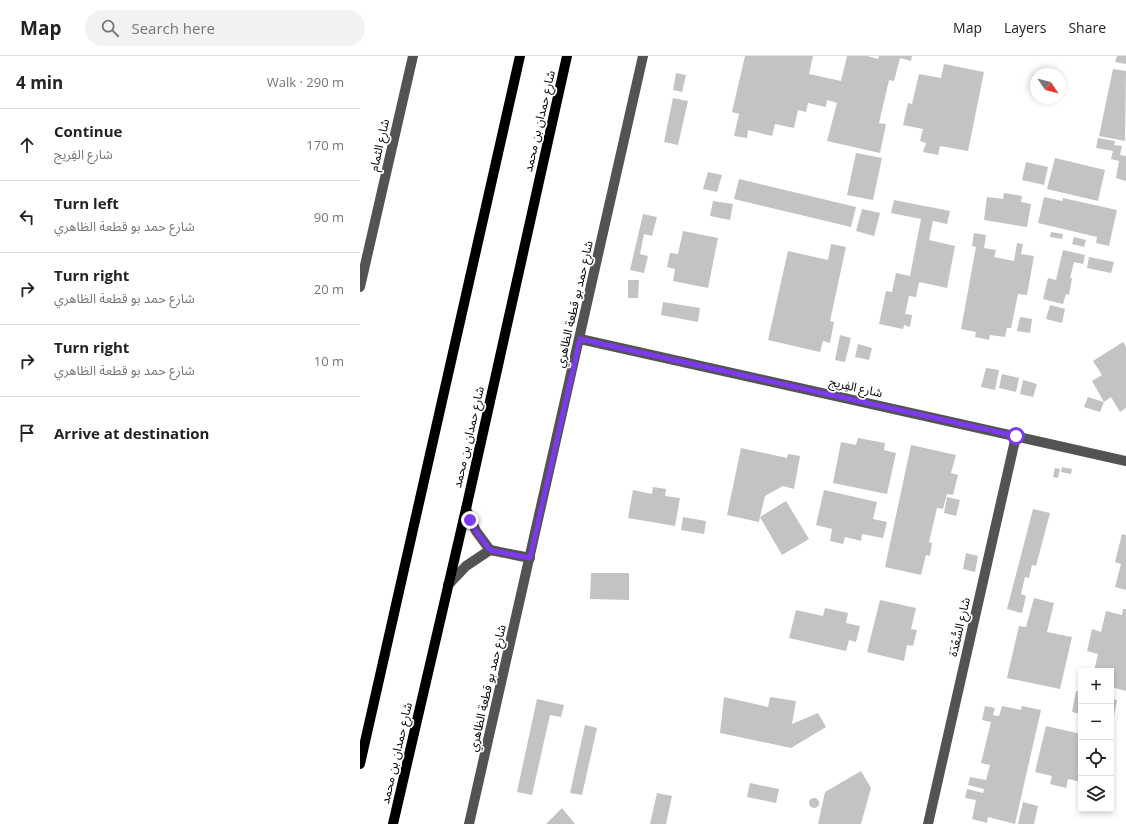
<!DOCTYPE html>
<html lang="en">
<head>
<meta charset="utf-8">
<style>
	:root { --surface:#fff; --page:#f2f2f2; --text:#222; --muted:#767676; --line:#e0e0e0 }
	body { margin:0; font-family:"Open Sans","Noto Sans Arabic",sans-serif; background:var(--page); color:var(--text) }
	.controls { position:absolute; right:12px; bottom:12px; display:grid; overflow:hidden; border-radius:0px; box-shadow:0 2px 6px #0003 }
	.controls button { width:36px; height:36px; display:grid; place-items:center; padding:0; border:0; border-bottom:1px solid var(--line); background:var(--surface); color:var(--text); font:20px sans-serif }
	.compass { position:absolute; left:670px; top:12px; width:36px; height:36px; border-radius:50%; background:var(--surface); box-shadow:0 2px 6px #0003; rotate:125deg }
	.stop { position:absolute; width:12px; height:12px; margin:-9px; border:3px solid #7c3aed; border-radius:50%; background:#fff }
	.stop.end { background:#7c3aed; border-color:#fff; box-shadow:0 1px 4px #0008 }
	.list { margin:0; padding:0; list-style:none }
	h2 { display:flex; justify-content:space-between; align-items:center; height:52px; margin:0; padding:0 16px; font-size:17px }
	h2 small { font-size:13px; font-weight:400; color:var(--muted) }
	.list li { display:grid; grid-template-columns:26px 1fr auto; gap:12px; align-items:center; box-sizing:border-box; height:72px; padding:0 16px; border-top:1px solid var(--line) }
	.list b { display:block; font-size:15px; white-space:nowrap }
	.list p { margin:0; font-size:13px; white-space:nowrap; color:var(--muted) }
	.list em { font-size:13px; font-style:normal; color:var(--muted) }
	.icon { flex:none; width:22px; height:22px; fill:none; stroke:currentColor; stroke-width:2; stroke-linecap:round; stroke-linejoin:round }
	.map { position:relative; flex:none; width:766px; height:768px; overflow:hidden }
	header { display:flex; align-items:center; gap:24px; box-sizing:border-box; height:56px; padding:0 20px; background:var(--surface); border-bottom:1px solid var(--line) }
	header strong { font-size:19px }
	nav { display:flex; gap:22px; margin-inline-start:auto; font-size:14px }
	.search { width:280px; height:36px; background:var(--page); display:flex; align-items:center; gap:10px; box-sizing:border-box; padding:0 14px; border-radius:22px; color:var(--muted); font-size:15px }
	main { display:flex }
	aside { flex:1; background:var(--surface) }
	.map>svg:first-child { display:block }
</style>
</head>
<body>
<header>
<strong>Map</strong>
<div class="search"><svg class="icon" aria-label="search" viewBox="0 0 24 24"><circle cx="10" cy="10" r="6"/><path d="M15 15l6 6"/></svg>Search here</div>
<nav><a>Map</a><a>Layers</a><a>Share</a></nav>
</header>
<main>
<aside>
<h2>4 min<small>Walk · 290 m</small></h2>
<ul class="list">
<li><svg class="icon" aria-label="ahead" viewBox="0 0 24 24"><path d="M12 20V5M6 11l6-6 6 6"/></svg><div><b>Continue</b><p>شارع الفِريج</p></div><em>170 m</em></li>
<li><svg class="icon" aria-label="left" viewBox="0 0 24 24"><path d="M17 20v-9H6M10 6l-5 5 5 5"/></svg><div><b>Turn left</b><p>شارع حمد بو قطعة الظاهري</p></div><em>90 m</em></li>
<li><svg class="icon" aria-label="right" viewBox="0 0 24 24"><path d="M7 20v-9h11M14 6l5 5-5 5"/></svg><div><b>Turn right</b><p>شارع حمد بو قطعة الظاهري</p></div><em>20 m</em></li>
<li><svg class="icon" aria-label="right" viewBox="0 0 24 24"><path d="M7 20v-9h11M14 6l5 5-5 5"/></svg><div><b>Turn right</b><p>شارع حمد بو قطعة الظاهري</p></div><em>10 m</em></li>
<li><svg class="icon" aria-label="arrive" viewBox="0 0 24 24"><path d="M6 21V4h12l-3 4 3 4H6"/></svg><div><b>Arrive at destination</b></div></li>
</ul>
</aside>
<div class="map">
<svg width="766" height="768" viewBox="0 0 766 768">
	<rect width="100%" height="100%" fill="#fff"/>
	<g fill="#c3c3c3">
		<polygon points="385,0 453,0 449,18 481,25 487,0 507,0 518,3 519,0 552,0 551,5 540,2 534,25 529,24 519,67 526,68 520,97 467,85 477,47 467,44 466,51 448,47 446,56 438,54 434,72 415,68 412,80 388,74 387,82 374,80 379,58 372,56"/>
		<polygon points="757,0 766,0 766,8 755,6"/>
		<polygon points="584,8 624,16 608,95 580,90 578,99 563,96 566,87 560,85 563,73 543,69 548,47 552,48 559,18 581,22"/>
		<polygon points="753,13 766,15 765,85 739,80"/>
		<polygon points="316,17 326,19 322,36 313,34"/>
		<polygon points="313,42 328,45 318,89 304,86"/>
		<polygon points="738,82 755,85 754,89 762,90 760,99 766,100 766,125 756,122 759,105 751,103 753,95 736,92"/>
		<polygon points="496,97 522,102 513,144 487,139"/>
		<polygon points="695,102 745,114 738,145 687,133"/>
		<polygon points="666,106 688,111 684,129 662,124"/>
		<polygon points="348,116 362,119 357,136 343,133"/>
		<polygon points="379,123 496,151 491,171 374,143"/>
		<polygon points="644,137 662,140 661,146 671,148 667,171 624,164 627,141 643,143"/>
		<polygon points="684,141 702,145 703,142 757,154 749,190 736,187 737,181 678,167"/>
		<polygon points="534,144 590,155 587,168 573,165 569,184 595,190 587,232 559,226 556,241 549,240 545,258 552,259 550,271 544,269 543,273 519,268 526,235 532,236 536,217 550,220 561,163 531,157"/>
		<polygon points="353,145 373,148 370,164 350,160"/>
		<polygon points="502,153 520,157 514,180 496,175"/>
		<polygon points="283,158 297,161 292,180 284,178 280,198 288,200 284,217 270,214"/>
		<polygon points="323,175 358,182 348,232 313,225 315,213 307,211 310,197 318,198"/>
		<polygon points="691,176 703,178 702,183 690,181"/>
		<polygon points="614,177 626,179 624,192 636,194 634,201 654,205 657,187 663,188 661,198 674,200 667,239 658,238 651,272 647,272 645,281 630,279 629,284 615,281 616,276 601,273 616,191 612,190"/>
		<polygon points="714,181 726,184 724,191 712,188"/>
		<polygon points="471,188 486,191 470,265 474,266 470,287 463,285 460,296 408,284 428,195 468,204"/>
		<polygon points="703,194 725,199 723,208 714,206 710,222 712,222 709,239 706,238 703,248 683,243 688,222 696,224"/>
		<polygon points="729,201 754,206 751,217 727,212"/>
		<polygon points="268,224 279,224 278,242 268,242"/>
		<polygon points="303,246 340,252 338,266 301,259"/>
		<polygon points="690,249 705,253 702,267 686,263"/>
		<polygon points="660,261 672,263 670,277 657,275"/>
		<polygon points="480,279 491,282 485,306 475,304"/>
		<polygon points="763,286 766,291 766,352 760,356 751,341 744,346 740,356 724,351 728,341 744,346 732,325 742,319 733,305"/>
		<polygon points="498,288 512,292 509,304 495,301"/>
		<polygon points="626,312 639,314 635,334 621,331"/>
		<polygon points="642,318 659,322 656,336 639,332"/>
		<polygon points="663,324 677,328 673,341 660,338"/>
		<polygon points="498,382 525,387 524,394 536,397 527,438 473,427 481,386 496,389"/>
		<polygon points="551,389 596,399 591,417 598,419 593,439 587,438 583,453 577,452 569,486 572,487 570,500 566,499 561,519 525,511"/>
		<polygon points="381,392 427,402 428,398 440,400 434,433 423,430 405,440 400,461 426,445 449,483 422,499 400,461 399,466 367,459"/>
		<polygon points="702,411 712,413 711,418 701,416"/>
		<polygon points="695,412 700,413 698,422 693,421"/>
		<polygon points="293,431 306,433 305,440 320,442 315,470 268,462 273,434 292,438"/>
		<polygon points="464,434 517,446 513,463 527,466 523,482 502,478 501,485 485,481 483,488 470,485 472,473 456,469"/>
		<polygon points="587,441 600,444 596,460 584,457"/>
		<polygon points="673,453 690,457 676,510 672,509 669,522 665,521 661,538 666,540 662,557 647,553"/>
		<polygon points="323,461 346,465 344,478 321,474"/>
		<polygon points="762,478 766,479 766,534 755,531 761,508 755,506"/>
		<polygon points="606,497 618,500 615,516 603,513"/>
		<polygon points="231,517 269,517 269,544 230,543"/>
		<polygon points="674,542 694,547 687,576 712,581 700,633 647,622 659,570 666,571"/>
		<polygon points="520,544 556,552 551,573 557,574 553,590 547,589 544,605 507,596"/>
		<polygon points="465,552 488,557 486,567 500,570 496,586 489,584 486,595 429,582 436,554 463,560"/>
		<polygon points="763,553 766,553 766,635 751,631 751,615 734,615 738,598 727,595 732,573 741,576 746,555 762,559"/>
		<polygon points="716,635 721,636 721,658 712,656"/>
		<polygon points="364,641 408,651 410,641 436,645 432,668 458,657 466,671 431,692 360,677"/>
		<polygon points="177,643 204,649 201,661 190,659 172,739 157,736"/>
		<polygon points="751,643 757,644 753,665 751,664"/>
		<polygon points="625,650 635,652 633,659 639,660 642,650 661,654 662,650 681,654 655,768 628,761 627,767 612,763 616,744 605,742 607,733 623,737 624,733 608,729 610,721 626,724 630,709 621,707 631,666 622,664"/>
		<polygon points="225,669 237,672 222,739 210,737"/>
		<polygon points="686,670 721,678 721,726 708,723 706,732 690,728 692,720 675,716"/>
		<polygon points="501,715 511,732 501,768 458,768 465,736"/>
		<polygon points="390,727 419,733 416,747 387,741"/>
		<polygon points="297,737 312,740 306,768 290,768"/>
		<circle cx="454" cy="747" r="5"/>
		<polygon points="663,746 678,750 674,768 658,768"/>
		<polygon points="202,752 215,768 186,768"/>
	</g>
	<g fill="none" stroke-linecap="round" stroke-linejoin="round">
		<g stroke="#535353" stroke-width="10">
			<polyline points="0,231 53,0"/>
			<polyline points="220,283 766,405"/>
			<polyline points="106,453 116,475 130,494"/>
			<polyline points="88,529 106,510 130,494 170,502"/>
			<polyline points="109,768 283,0"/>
			<polyline points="568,768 656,380"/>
		</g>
		<g stroke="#000" stroke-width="10">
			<polyline points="0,708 160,0"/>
			<polyline points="33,768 106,453 207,0"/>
		</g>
	</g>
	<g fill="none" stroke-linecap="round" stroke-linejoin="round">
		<polyline stroke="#7c3aed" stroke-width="5" points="110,464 116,475 130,494 170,502 220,283 656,380"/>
	</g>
	<g text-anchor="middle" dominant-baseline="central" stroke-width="3.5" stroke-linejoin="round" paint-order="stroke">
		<g font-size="12" fill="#000" stroke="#fff">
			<text transform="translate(179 65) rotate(-77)">شارع حمدان بن محمد</text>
			<text transform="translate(19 89) rotate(-77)">شارع الثمام</text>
			<text transform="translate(214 248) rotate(-77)">شارع حمد بو قطعة الظاهري</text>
			<text transform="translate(496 331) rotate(13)">شارع الفِريج</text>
			<text transform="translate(108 381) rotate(-77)">شارع حمدان بن محمد</text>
			<text transform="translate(599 571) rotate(-77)">شارع السُّعْدَة</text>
			<text transform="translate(127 632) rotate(-77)">شارع حمد بو قطعة الظاهري</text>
			<text transform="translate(36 697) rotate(-77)">شارع حمدان بن محمد</text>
		</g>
	</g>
</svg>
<div class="controls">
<button>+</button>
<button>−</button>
<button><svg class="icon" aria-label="locate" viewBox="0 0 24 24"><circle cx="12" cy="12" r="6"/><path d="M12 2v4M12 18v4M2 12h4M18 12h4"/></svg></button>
<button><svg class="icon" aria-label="layers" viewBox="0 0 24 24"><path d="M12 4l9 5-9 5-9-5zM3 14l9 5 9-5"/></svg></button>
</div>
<svg class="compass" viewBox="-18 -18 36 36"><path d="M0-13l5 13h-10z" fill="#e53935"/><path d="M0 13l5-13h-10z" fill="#767676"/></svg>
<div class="stop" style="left:656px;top:380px"></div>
<div class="stop end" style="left:110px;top:464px"></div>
</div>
</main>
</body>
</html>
